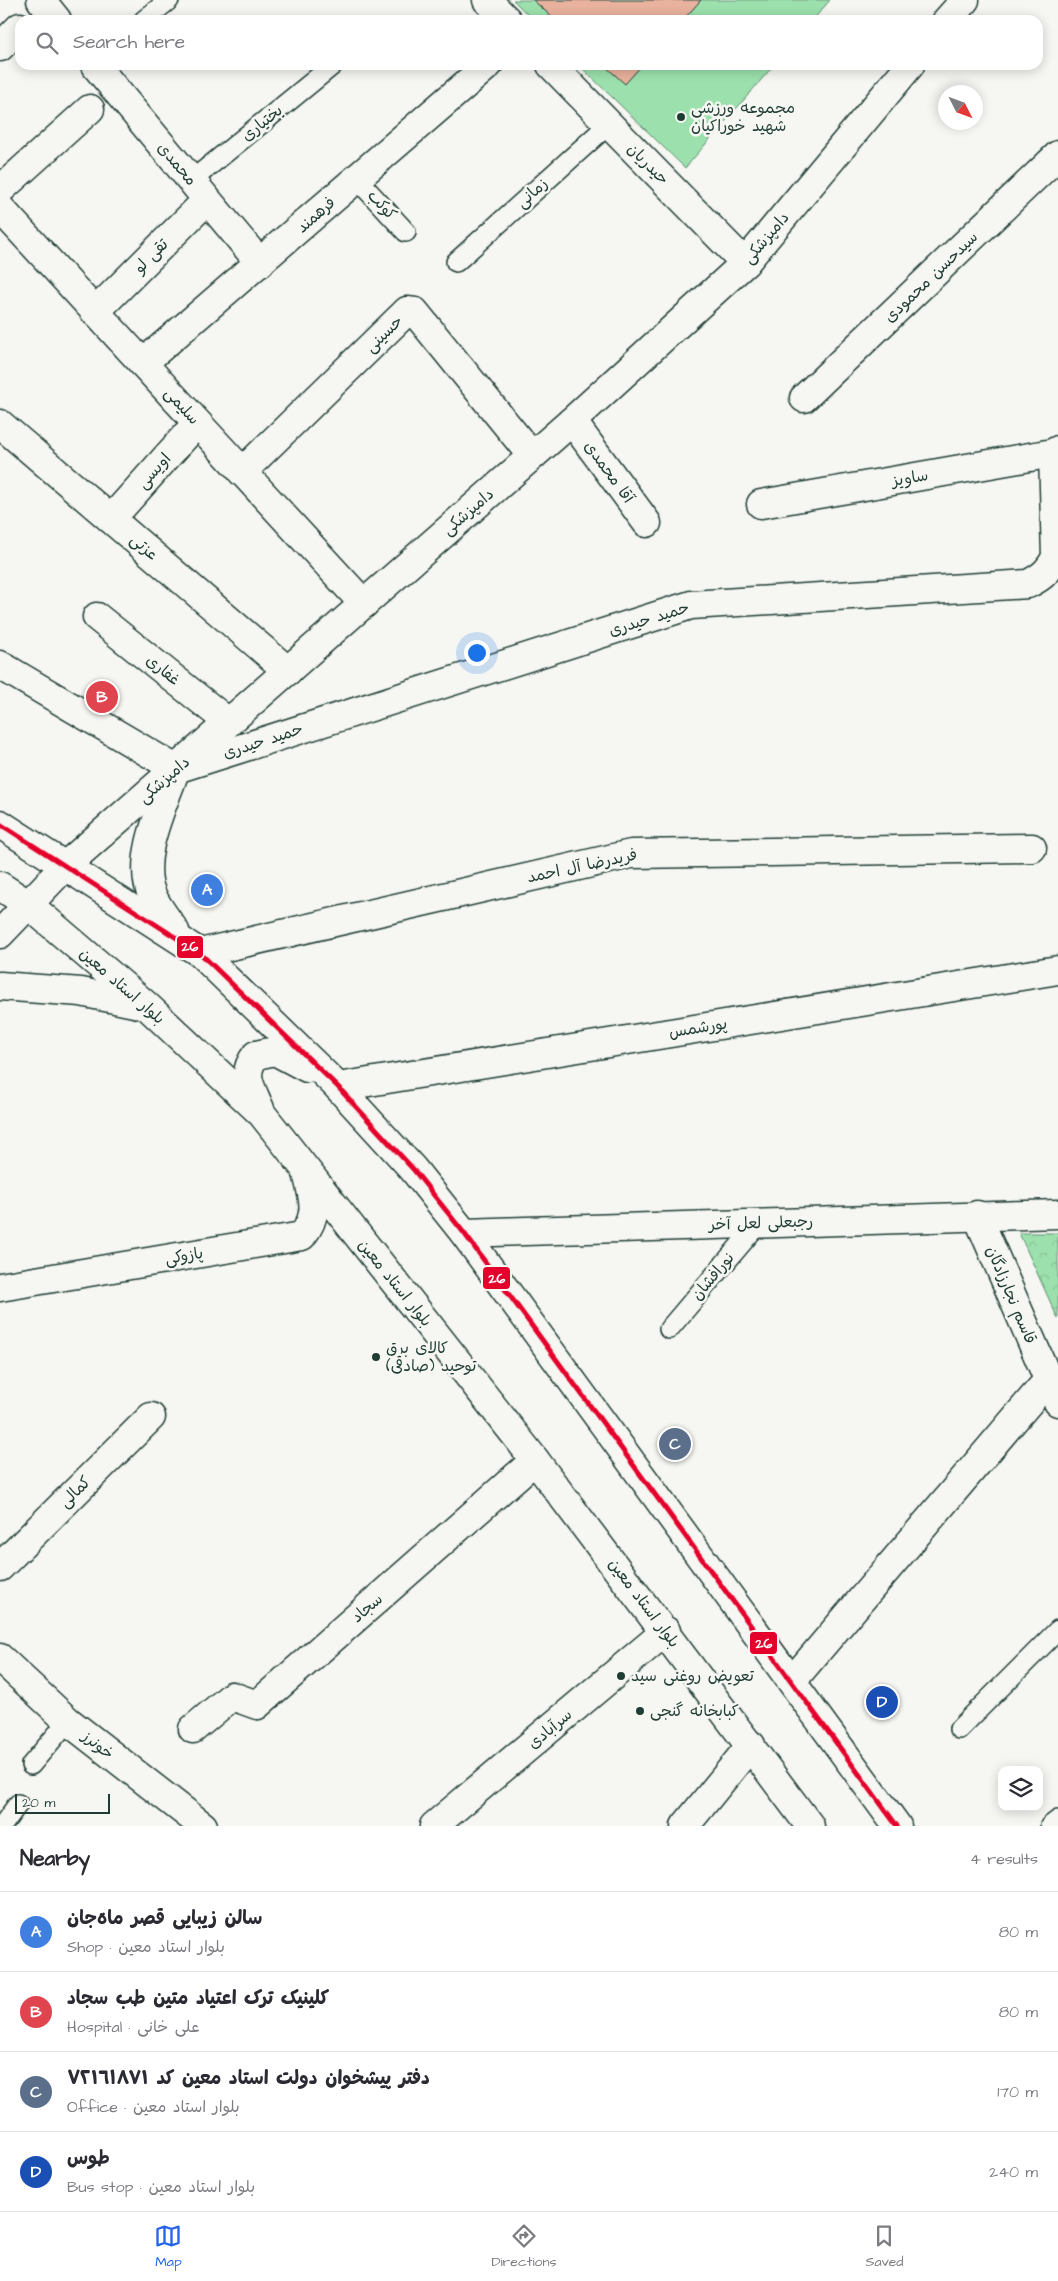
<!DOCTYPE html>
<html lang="en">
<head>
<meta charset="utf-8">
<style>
	:root { --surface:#fff; --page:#f2f2f3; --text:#2b2b33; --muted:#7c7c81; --line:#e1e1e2; --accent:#2563eb }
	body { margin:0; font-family:"Architects Daughter","Playpen Sans Arabic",sans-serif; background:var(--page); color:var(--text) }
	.controls { position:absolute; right:15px; bottom:15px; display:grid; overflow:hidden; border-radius:10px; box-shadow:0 2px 12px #0003 }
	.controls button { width:45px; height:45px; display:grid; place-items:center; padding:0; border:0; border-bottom:1px solid var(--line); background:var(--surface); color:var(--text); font:25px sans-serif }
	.compass { position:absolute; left:938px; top:85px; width:45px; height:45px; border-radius:50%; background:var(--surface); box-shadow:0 2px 12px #0003; rotate:132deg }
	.scale { position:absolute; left:15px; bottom:12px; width:95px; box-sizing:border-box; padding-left:5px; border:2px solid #1f3d34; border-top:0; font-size:14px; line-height:18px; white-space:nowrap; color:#1f3d34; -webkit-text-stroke:4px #f6f6f2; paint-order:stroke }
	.you { position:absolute; left:476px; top:652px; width:18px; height:18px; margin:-12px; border:4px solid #fff; border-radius:50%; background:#1a73e8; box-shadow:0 0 0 8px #1a73e833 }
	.badge { display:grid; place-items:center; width:32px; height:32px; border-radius:50%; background:var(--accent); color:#fff; font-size:16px; font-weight:700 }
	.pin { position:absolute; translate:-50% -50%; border:2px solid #fff; box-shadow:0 1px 5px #0006 }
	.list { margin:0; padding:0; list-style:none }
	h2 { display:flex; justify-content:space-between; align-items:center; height:65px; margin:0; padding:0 20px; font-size:21px }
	h2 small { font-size:16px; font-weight:400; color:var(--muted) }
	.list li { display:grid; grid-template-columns:32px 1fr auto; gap:15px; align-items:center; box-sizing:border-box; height:80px; padding:0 20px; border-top:1px solid var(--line) }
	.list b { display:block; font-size:19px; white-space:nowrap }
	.list p { margin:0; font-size:16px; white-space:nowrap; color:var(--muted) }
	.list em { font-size:16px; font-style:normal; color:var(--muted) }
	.icon { flex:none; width:28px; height:28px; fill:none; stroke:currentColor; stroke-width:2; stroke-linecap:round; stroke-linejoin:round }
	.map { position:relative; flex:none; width:1058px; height:1826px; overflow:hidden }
	.search { position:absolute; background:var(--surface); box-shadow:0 2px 12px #0003; left:15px; right:15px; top:15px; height:55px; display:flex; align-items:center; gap:12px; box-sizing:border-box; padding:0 18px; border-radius:15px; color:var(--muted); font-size:19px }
	.sheet { height:385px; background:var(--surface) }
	nav { display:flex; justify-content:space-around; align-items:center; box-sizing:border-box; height:70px; border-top:1px solid var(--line); background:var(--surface); font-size:14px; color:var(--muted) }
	nav a { display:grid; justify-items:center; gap:2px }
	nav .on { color:var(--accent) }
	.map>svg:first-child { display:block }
</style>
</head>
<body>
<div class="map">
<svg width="1058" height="1826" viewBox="0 0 1058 1826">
	<defs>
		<pattern id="park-crowns" width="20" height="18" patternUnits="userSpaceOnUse" patternTransform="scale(1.25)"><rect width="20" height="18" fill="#9ce1ad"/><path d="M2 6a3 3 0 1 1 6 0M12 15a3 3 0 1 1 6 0" fill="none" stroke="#86c295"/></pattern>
	</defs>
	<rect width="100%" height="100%" fill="#f6f6f2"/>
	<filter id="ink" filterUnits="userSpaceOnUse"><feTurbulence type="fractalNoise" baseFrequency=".02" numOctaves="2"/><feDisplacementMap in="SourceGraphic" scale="10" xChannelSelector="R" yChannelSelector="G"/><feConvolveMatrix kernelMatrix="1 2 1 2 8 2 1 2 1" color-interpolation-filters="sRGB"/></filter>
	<g filter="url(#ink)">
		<polygon fill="url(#park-crowns)" stroke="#5e8f70" points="1019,1233 1058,1233 1058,1319"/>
		<g fill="#9ce1ad" stroke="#5e8f70">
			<polygon points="513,0 830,0 813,20 533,20"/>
			<polygon points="579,65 774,65 685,168"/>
		</g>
		<g fill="#e9b29e" stroke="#1f3d34">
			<polygon points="533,0 701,0 683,20 555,20"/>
			<polygon points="604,65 642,65 625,84"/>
		</g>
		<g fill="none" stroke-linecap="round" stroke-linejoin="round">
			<g stroke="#1f3d34" stroke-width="22">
				<g id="service">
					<polyline points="144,20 169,0"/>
					<polyline points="357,179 406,232"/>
					<polyline points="191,181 333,65"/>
					<polyline points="456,262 609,124"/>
					<polyline points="669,1329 758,1224"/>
					<polyline points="959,1729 1058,1630"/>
					<polyline points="31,1765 68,1721"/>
					<polyline points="2,1826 18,1804"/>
					<polyline points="1050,1826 1058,1820"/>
				</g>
			</g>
			<g stroke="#1f3d34" stroke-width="31">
				<g id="minor">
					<polyline points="41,0 57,20"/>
					<polyline points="487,0 507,20"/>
					<polyline points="0,47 20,27"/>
					<polyline points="95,65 260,263"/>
					<polyline points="551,65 745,263"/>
					<polyline points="0,190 90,109"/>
					<polyline points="0,208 364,604"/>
					<polyline points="95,312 207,200"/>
					<polyline points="143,363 488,65"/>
					<polyline points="804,398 1058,155"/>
					<polyline points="572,421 647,523"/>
					<polyline points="0,424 288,671"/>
					<polyline points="242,472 407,311 415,312 532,456"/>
					<polyline points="761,504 1053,453 1058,450"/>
					<polyline points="111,519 197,423"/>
					<polyline points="97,617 228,722"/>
					<path d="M0,665L176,769L691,605L1028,584C1042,577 1049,571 1056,557L1053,453"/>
					<polyline points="200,953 631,854 1032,848"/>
					<polyline points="338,1087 1058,970"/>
					<polyline points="0,1567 151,1417"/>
					<polyline points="0,1658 68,1721 203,1826"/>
					<polyline points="193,1729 232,1696 257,1705 535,1460"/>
					<polyline points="434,1826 666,1631"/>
				</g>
			</g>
			<g stroke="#1f3d34" stroke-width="31">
				<g id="tertiary">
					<polyline points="977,1215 1058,1402"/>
					<polyline points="464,1233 1058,1214"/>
					<path d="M0,1287L302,1236C320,1214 313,1198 307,1173"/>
					<polyline points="792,1681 1048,1380"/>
					<polyline points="685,1826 751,1745"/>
				</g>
			</g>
			<g stroke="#1f3d34" stroke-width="31">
				<g id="secondary">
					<polyline points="947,20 965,0"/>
					<polyline points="0,824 200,953 338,1087 413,1169 464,1233 897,1826"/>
					<polyline points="0,886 29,905 147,1006 262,1114 535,1460 810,1826"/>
					<path d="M175,931C167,919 157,907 152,895C136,858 163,806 175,771"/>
					<polyline points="0,934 65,866 572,421 745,263 910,65"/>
					<polyline points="0,986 81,992 144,1005"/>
					<path d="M260,1109C252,1088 240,1075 256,1055L275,1051L307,1068"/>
				</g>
			</g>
			<use href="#service" stroke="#f6f6f2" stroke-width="19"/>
			<use href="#minor" stroke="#f6f6f2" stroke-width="28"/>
			<use href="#tertiary" stroke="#f6f6f2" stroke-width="28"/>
			<use href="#secondary" stroke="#f6f6f2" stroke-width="28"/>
			<g stroke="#f6f6f2" stroke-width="9">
				<polyline id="bus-1" points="0,824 200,953 338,1087 413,1169 464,1233 897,1826"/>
			</g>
			<use href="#bus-1" stroke="#e4002b" stroke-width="5"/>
		</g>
	</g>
	<g fill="#1f3d34" stroke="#f6f6f2" stroke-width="2">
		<circle cx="681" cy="117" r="5"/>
		<circle cx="376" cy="1357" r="5"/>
		<circle cx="621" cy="1676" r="5"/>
		<circle cx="640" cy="1711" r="5"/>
	</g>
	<g text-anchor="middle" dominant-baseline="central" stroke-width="5" stroke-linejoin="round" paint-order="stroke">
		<g font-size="16" fill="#1f3d34" stroke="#f6f6f2" text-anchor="start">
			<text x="691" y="108">مجموعه ورزشی<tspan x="691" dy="18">شهید خوراکیان</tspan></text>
			<text x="386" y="1348">کالای برق<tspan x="386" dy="18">توحید (صادقی)</tspan></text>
			<text x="631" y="1676">تعویض روغنی سید</text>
			<text x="650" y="1711">کبابخانه گنجی</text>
		</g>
		<g font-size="16" fill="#1f3d34" stroke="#f6f6f2">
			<text transform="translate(262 123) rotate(-39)">بختیاری</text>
			<text transform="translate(177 164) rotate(50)">محمدی</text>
			<text transform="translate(648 164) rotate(45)">حیدریان</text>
			<text transform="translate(532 193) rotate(-42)">زمانی</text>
			<text transform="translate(382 205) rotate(47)">کوکب</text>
			<text transform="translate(316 215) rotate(-41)">فرهمند</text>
			<text transform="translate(766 238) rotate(-50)">دامپزشکی</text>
			<text transform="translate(151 256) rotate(-45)">تقی لو</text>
			<text transform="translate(931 277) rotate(-44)">سیدحسن محمودی</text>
			<text transform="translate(384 334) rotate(-44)">حسینی</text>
			<text transform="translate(182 406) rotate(48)">سلیمی</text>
			<text transform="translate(154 471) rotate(-48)">اویسی</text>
			<text transform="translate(609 472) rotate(54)">آقا محمدی</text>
			<text transform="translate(910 478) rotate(-10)">ساویز</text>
			<text transform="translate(468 512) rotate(-41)">دامپزشکی</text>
			<text transform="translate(144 547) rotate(41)">عزتی</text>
			<text transform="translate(649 619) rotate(-17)">حمید حیدری</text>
			<text transform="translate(163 670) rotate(39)">غفاری</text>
			<text transform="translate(263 741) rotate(-18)">حمید حیدری</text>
			<text transform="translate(164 780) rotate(-41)">دامپزشکی</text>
			<text transform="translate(582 866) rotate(-12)">فریدرضا آل احمد</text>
			<text transform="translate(122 986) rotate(41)">بلوار استاد معین</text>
			<text transform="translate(698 1028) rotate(-9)">پورشمس</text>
			<text transform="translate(761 1223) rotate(-2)">رجبعلی لعل آخر</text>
			<text transform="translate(184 1256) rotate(-10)">پازوکی</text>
			<text transform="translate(713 1276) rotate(-50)">نورافشان</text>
			<text transform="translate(395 1283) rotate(51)">بلوار استاد معین</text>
			<text transform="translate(1011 1295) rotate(67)">قاسم نجارزادگان</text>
			<text transform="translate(75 1492) rotate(-45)">کمالی</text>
			<text transform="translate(644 1603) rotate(53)">بلوار استاد معین</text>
			<text transform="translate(367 1608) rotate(-41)">سجاد</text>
			<text transform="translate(550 1729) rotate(-40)">سرآبادی</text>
			<text transform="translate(98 1745) rotate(39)">خونرز</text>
		</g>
	</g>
	<g stroke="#f6f6f2" stroke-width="2">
		<rect x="176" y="935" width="28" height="24" rx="5" fill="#e4002b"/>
		<rect x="482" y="1266" width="29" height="24" rx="5" fill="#e4002b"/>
		<rect x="749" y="1631" width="29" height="24" rx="5" fill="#e4002b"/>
	</g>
	<g font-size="14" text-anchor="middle" font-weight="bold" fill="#fff">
		<text x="190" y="951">26</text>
		<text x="497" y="1283">26</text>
		<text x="764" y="1648">26</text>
	</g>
</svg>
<div class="controls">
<button><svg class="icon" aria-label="layers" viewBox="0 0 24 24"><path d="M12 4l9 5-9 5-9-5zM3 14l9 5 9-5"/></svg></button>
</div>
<svg class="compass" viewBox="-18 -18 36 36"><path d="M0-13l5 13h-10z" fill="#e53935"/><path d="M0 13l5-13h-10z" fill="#7c7c81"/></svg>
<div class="scale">20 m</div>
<div class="you"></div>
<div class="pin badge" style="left:207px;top:890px;background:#3f7fe0">A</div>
<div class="pin badge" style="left:102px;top:697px;background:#e0444e">B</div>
<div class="pin badge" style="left:675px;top:1444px;background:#5c6f8a">C</div>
<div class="pin badge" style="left:882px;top:1702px;background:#1a4fb4">D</div>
<div class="search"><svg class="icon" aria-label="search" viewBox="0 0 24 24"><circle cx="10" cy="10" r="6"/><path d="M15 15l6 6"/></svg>Search here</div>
</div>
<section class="sheet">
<h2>Nearby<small>4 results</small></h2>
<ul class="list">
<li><span class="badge" style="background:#3f7fe0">A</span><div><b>سالن زیبایی قصر ماه‌جان</b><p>Shop · بلوار استاد معین</p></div><em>80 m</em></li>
<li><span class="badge" style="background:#e0444e">B</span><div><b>کلینیک ترک اعتیاد متین طب سجاد</b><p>Hospital · علی خانی</p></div><em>80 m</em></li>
<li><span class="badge" style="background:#5c6f8a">C</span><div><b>دفتر پيشخوان دولت استاد معين كد ٧٢١٦١٨٧١</b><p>Office · بلوار استاد معین</p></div><em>170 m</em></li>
<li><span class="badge" style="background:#1a4fb4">D</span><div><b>طوس</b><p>Bus stop · بلوار استاد معین</p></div><em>240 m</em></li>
</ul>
</section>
<nav>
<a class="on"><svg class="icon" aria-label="map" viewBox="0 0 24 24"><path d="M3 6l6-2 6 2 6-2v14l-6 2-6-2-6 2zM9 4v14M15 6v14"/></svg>Map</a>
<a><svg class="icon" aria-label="directions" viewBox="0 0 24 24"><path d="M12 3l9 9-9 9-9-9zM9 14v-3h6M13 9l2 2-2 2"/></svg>Directions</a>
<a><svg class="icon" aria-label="saved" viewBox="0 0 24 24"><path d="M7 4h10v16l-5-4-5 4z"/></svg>Saved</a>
</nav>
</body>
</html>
